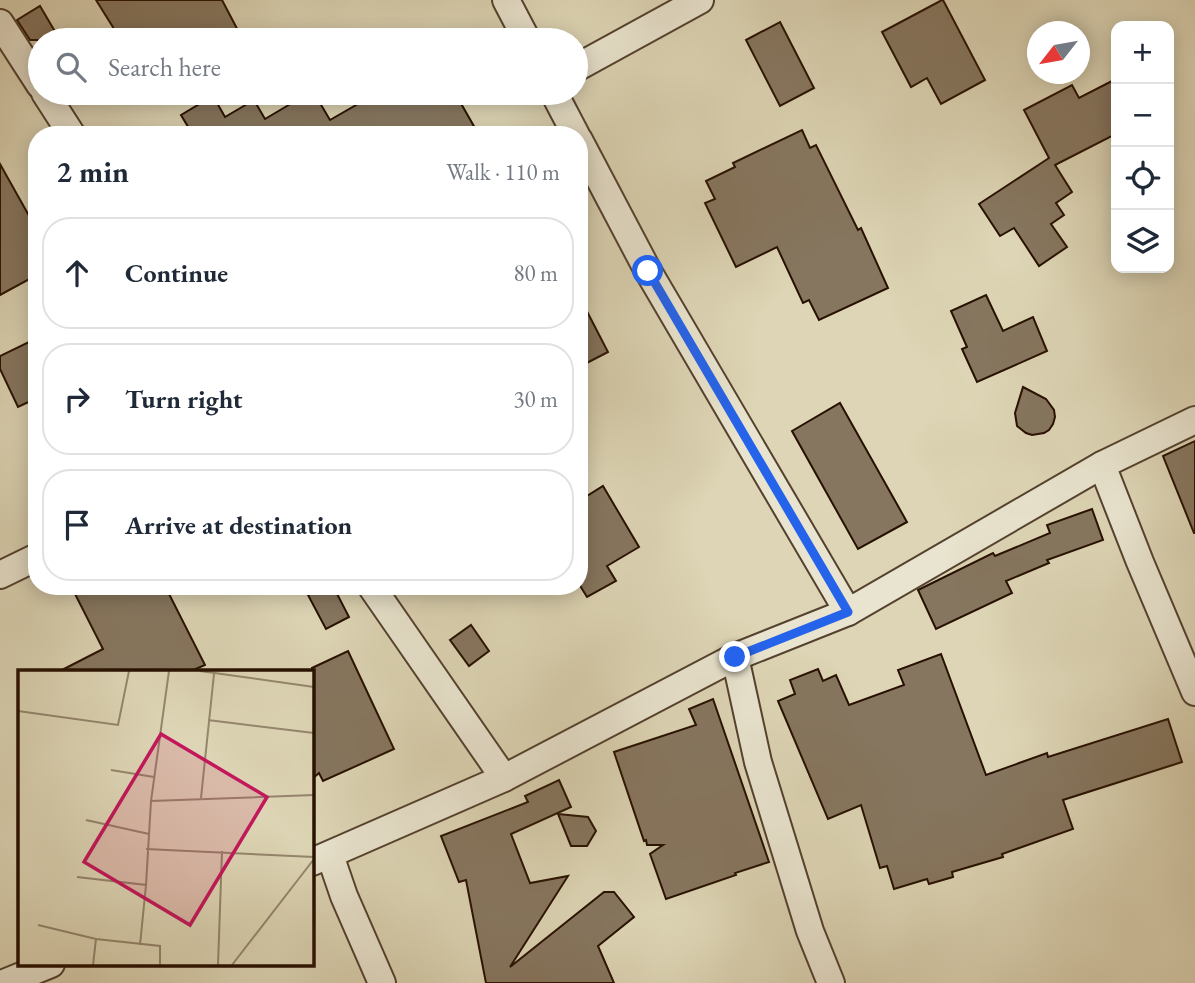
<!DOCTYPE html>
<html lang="en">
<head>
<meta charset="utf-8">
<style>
	:root { --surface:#fff; --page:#f2f2f3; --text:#1f2937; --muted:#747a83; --line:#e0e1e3 }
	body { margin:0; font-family:"EB Garamond",serif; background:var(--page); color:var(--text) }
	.controls { position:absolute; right:21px; top:21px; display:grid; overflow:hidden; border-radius:14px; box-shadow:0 4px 18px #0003 }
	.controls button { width:63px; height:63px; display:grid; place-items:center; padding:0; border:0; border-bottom:2px solid var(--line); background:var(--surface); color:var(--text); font:35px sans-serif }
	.compass { position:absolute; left:1027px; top:21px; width:63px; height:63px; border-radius:50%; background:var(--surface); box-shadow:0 4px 18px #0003; rotate:239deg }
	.stop { position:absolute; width:21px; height:21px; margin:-16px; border:5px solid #2563eb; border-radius:50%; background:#fff }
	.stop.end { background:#2563eb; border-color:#fff; box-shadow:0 2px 7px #0008 }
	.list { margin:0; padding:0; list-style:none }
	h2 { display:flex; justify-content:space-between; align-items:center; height:91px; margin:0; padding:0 28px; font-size:30px }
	h2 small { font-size:23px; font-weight:400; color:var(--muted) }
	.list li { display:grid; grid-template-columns:46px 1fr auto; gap:21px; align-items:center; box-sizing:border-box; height:112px; margin:0 14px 14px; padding:0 14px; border:2px solid var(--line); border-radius:28px }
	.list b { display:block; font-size:26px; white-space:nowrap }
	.list em { font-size:23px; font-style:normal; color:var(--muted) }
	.icon { flex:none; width:38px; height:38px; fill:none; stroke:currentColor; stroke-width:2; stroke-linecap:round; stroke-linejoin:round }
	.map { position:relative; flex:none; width:1195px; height:983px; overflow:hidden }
	.search { position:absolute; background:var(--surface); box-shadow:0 4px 18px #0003; left:28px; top:28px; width:560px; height:77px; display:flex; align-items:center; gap:18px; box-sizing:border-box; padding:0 24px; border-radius:38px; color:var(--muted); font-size:26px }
	.panel { position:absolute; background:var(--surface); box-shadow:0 4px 18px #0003; left:28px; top:126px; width:560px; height:469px; border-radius:28px }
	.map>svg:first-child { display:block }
</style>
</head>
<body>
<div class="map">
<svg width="1195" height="983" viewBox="0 0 1195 983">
	<rect width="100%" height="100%" fill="#ddd5b5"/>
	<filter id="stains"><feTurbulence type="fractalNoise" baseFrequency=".00286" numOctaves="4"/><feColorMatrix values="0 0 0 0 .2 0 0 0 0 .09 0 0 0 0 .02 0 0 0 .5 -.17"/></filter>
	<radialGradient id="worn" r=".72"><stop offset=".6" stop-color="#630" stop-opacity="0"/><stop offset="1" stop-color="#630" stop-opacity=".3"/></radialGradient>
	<g fill="#86765f" stroke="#271001" stroke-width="2">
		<polygon points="96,0 222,0 243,40 121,40"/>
		<polygon points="942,0 943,0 985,80 941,104 927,78 911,87 882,32"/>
		<polygon points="40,6 60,40 30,40 17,20"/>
		<polygon points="780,22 814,88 780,106 746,40"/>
		<polygon points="1116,79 1116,134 1055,165 1072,192 1056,203 1064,215 1051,224 1067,247 1039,266 1014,228 1000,236 979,204 1049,158 1024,110 1072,85 1079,98"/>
		<polygon points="309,93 314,93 330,120 377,93 455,93 479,135 193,135 181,115 213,96 225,117 254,100 265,119"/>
		<polygon points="802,130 810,148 816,145 858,230 861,228 888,288 819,320 809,300 803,303 777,247 736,267 705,203 715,199 706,181 735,167 733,163"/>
		<polygon points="0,164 37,230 37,275 0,295"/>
		<polygon points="986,295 1003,331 1033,317 1047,351 977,382 962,349 967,347 951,311"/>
		<polygon points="579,296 608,352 579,367"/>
		<polygon points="37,338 37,398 18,407 0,369 0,356"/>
		<polygon points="1023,387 1046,399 1054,410 1055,417 1053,424 1049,430 1044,433 1032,435 1026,433 1017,426 1015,413"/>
		<polygon points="840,403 907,522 858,549 792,431"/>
		<polygon points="1195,441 1195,533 1194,533 1163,456"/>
		<polygon points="603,486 639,547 607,566 616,581 587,597 579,584 579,501"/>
		<polygon points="1092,509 1103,540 1047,560 1049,563 1006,581 1012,593 936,629 918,590 993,553 995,556 1050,533 1047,525"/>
		<polygon points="91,586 165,586 205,665 191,671 60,671 103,649 75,594"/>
		<polygon points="325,586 333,586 349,617 326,629 308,595"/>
		<polygon points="471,625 489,651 469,666 450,640"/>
		<polygon points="348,651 394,749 323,781 319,773 312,779 312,668"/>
		<polygon points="941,654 986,775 1047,753 1048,757 1168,719 1182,762 1063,800 1073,829 1002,854 1003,857 952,872 953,877 929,884 927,879 894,889 887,866 880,868 861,805 828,819 778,701 795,694 790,680 818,669 823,681 836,675 849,705 904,685 898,670"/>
		<polygon points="713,699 769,862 735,873 736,875 666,899 650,854 663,845 647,845 646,840 644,841 614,752 696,725 689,709"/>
		<polygon points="559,780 571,807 511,834 530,883 568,876 510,967 604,892 614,892 634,917 598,946 614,983 486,983 466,880 459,882 441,836 528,802 525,796"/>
		<polygon points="558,814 588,817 596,831 587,846 571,846"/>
	</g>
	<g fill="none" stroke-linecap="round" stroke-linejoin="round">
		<g stroke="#54412e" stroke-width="30">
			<g id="street">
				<polyline points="506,0 527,40"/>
				<polyline points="0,23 40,85"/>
				<polyline points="576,68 700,0"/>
				<polyline points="45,93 72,135"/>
				<polyline points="554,93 576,135"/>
				<polyline points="579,140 648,271 848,612"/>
				<polyline points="1195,420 1102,465 1140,562 1195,692"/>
				<polyline points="0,575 37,557"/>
				<polyline points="371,586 504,778"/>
				<polyline points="735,657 758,762 810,931 831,983"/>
				<polyline points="330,855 344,896 382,983"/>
				<polyline points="312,862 504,778 735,657 848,612 1102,465"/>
				<polyline points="4,983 51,964"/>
			</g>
		</g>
		<use href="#street" stroke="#e9e4cf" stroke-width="26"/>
	</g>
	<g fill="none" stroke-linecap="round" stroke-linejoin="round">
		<polyline stroke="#2563eb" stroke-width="9" points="648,271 848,612 735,657"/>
	</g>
	<g transform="translate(18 670)">
		<rect width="296" height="296" fill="#ddd5b5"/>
		<path fill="none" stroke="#94866d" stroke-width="2" d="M182,1L296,17M0,41L100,55L111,1M190,50L296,63M93,100L136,107M183,128L196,4M133,131L296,125M68,150L131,164M128,179L296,187M59,207L128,215L122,275M128,215L133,131L151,1M20,255L78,269L142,276V295M75,295L78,269M200,295L204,181M214,295L296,189"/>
		<path fill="#c2185b" fill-opacity="0.15" stroke="#c2185b" stroke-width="3.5" d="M143,64L249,127L172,255L66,192Z"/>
		<rect width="296" height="296" fill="none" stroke="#271001" stroke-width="3.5"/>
	</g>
	<rect width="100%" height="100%" filter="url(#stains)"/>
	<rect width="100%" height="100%" fill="url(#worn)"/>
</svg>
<div class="controls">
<button>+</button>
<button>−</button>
<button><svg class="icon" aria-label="locate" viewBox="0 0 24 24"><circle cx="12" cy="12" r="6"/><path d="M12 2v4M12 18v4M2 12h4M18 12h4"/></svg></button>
<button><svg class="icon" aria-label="layers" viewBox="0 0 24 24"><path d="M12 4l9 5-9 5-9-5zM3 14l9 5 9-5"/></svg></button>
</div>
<svg class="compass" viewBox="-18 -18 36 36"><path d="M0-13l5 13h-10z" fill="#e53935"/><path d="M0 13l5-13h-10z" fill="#747a83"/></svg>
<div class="stop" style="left:648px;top:271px"></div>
<div class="stop end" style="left:735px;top:657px"></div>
<div class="search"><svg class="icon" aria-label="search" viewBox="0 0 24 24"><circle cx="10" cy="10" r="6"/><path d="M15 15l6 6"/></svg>Search here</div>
<section class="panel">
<h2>2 min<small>Walk · 110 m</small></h2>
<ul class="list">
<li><svg class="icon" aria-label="ahead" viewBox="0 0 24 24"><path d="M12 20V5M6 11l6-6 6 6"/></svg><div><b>Continue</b></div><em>80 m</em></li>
<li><svg class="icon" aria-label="right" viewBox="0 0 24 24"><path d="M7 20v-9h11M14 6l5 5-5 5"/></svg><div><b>Turn right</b></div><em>30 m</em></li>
<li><svg class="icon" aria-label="arrive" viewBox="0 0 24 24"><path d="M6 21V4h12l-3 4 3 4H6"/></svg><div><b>Arrive at destination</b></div></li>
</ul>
</section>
</div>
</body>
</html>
